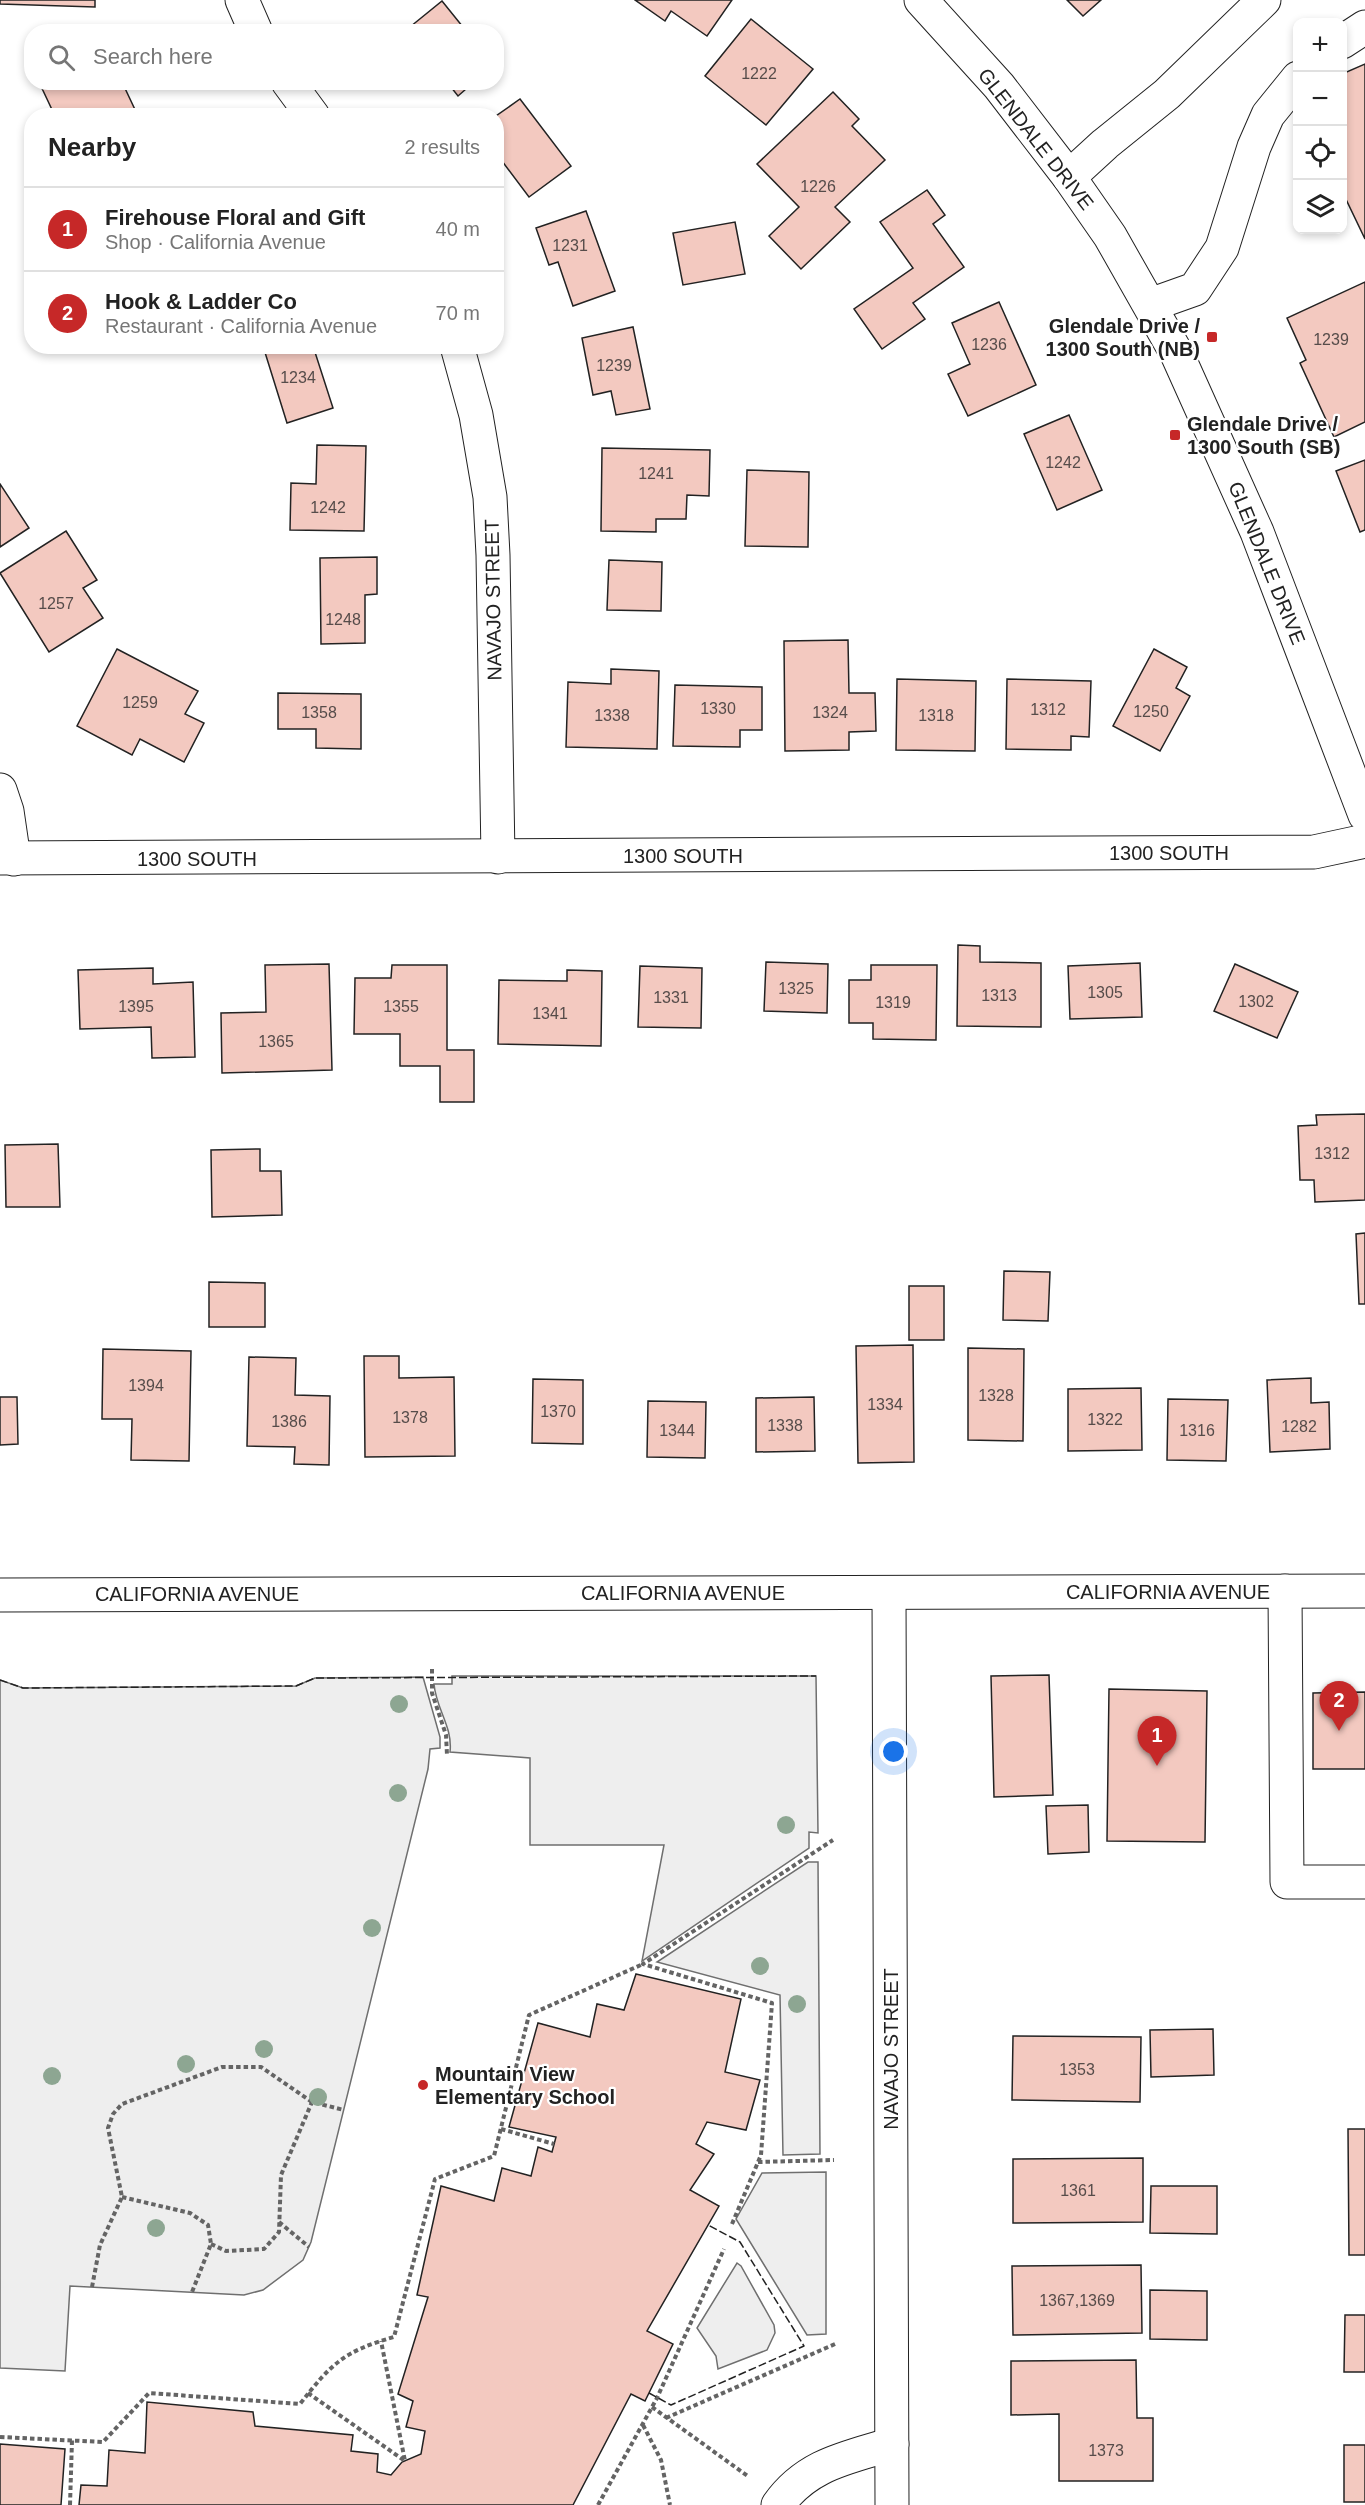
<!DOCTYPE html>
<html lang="en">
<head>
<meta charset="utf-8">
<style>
	:root { --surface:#fff; --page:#f6f6f6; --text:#222; --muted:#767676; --line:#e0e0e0; --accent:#c62828 }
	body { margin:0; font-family:Helvetica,sans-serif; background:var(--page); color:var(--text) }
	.controls { position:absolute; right:18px; top:18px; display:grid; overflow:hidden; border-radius:12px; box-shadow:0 3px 9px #0003 }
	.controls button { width:54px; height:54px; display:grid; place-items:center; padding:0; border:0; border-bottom:2px solid var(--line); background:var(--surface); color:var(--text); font:30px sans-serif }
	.you { position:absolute; left:894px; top:1752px; width:21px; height:21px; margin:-15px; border:4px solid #fff; border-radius:50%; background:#1a73e8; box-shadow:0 0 0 9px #1a73e833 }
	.badge { display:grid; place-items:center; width:39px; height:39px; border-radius:50%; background:var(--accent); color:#fff; font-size:20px; font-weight:700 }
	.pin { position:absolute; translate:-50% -50px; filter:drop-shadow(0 2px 3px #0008) }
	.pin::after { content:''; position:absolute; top:32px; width:21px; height:18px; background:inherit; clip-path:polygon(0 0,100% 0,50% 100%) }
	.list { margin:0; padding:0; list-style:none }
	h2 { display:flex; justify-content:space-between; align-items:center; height:78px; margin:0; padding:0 24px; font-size:26px }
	h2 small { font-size:20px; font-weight:400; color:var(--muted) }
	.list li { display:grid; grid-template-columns:39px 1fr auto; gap:18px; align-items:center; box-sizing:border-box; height:84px; padding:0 24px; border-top:2px solid var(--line) }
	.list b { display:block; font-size:22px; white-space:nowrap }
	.list p { margin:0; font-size:20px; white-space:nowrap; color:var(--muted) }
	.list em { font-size:20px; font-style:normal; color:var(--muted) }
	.icon { flex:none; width:33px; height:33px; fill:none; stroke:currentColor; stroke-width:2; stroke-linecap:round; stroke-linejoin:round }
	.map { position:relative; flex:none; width:1365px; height:2505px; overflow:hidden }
	.search { position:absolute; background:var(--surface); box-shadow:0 3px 9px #0003; left:24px; top:24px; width:480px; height:66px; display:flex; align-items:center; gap:15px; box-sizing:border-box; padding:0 21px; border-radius:24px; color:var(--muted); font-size:22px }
	.panel { position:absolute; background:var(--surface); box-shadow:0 3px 9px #0003; left:24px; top:108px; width:480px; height:246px; border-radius:24px }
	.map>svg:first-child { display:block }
</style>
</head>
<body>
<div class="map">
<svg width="1365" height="2505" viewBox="0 0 1365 2505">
	<rect width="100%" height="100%" fill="#fff"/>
	<g fill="#eee" stroke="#6f6f6f" stroke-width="1.5">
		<path d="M452,1676H816L818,1833L809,1832V1848L642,1961L664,1845H530V1758L450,1752C453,1727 436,1709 434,1684H452Z"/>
		<polygon points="423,1677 440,1737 440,1748 430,1749 428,1769 311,2242 303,2260 263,2290 244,2295 70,2286 65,2371 0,2368 0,1680 23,1688 296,1686 315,1678"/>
		<polygon points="808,1862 818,1862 820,2154 783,2155 780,1995 657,1962"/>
		<polygon points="826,2172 826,2334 807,2335 736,2219 762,2173"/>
		<polygon points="737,2263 741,2266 774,2325 775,2333 767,2350 718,2369 716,2356 697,2328"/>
	</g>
	<g fill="#f3c9c0" stroke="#222" stroke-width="1.5">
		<polygon points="0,0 95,0 95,7 0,4"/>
		<polygon points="635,0 732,0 707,36 671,11 665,21"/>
		<polygon points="1067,0 1101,0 1083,16"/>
		<polygon points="442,1 467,32 405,32 405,31"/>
		<polygon points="751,19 813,69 766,125 705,76"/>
		<polygon points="1365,64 1365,239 1342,191 1342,74"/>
		<polygon points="39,82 122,82 138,116 55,116"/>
		<polygon points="447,82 474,82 458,96"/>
		<polygon points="833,92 859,119 852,126 885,160 835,207 850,222 801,269 769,236 799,207 757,164"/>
		<polygon points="520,99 571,166 529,197 496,153 496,116"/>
		<polygon points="927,190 945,215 933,224 964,267 913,303 925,319 882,349 854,309 913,268 880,222"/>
		<polygon points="586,211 615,291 573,306 558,262 549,265 536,228"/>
		<polygon points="735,222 745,274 683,285 673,233"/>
		<polygon points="1365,282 1365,422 1334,437 1300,363 1306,360 1287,318"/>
		<polygon points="999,302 1036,385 968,416 948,374 970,364 952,323"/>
		<polygon points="633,327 650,409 616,415 611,391 593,395 582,338"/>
		<polygon points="263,346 313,346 333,408 287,423"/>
		<polygon points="1069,415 1102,490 1057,510 1024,434"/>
		<polygon points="317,445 366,446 364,531 290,530 291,483 316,484"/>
		<polygon points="602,448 710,450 709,496 687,495 686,519 656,519 656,532 601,531"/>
		<polygon points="1365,460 1365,530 1360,532 1336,471"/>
		<polygon points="747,470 809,472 808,547 745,546"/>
		<polygon points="0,484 29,528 0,547"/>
		<polygon points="66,531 97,580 83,588 103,618 49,652 0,573"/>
		<polygon points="377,557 377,594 365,595 365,643 321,644 320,558"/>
		<polygon points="609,560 662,562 661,611 607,610"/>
		<polygon points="848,640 849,693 875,693 876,731 849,732 849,750 785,751 784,641"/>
		<polygon points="117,649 198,691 185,714 204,723 184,762 140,739 132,755 77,726"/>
		<polygon points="1154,649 1187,667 1176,688 1190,696 1160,751 1113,726"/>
		<polygon points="611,669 659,671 657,749 566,747 568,682 611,684"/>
		<polygon points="897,679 976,681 975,751 896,750"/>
		<polygon points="1007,679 1091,681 1089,737 1071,736 1071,750 1006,749"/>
		<polygon points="675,685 762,687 762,730 740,730 740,747 673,746"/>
		<polygon points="278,693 361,694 361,749 316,748 316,729 278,729"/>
		<polygon points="958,945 980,946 980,962 1041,963 1041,1027 957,1026"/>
		<polygon points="766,962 828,964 827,1013 764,1011"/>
		<polygon points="1140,963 1142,1017 1070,1019 1068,966"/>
		<polygon points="329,964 332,1070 222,1073 221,1013 266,1012 265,965"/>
		<polygon points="1235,964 1298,992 1277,1038 1214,1011"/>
		<polygon points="392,965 447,965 447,1050 474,1050 474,1102 440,1102 440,1066 400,1066 400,1034 354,1034 355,978 391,978"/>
		<polygon points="871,965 937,965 936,1040 873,1039 873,1023 849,1023 849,980 871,980"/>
		<polygon points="640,966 702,968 701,1028 638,1027"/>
		<polygon points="153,968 153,984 193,982 195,1057 152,1058 151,1027 80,1029 78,970"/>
		<polygon points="567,970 602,971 601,1046 498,1044 499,980 567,981"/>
		<polygon points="1365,1114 1365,1200 1315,1202 1314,1180 1300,1180 1298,1126 1317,1125 1316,1115"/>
		<polygon points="58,1144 60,1207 6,1207 5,1145"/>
		<polygon points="260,1149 260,1171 281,1171 282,1215 212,1217 211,1150"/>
		<polygon points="1365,1233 1365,1304 1359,1304 1356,1234"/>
		<polygon points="1004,1271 1050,1272 1048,1321 1003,1320"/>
		<polygon points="209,1282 265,1283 265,1327 209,1327"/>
		<rect x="909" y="1286" width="35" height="54"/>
		<polygon points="913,1345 914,1462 858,1463 856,1346"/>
		<polygon points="968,1348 1024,1349 1023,1441 968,1440"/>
		<polygon points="103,1349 191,1351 189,1461 131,1460 132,1419 102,1419"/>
		<polygon points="364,1356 399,1356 399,1378 454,1377 455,1456 365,1457"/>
		<polygon points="249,1357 296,1358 295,1395 330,1396 329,1465 294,1464 295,1447 247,1446"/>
		<polygon points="1311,1378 1311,1403 1329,1402 1330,1449 1270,1452 1267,1380"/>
		<polygon points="533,1379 583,1380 583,1444 532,1443"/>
		<polygon points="1141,1388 1142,1450 1068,1451 1068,1389"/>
		<polygon points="0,1397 17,1397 18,1444 0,1445"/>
		<polygon points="814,1397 815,1451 756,1452 756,1398"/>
		<polygon points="1168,1399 1228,1400 1226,1461 1167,1460"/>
		<polygon points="648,1401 706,1402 705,1458 647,1457"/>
		<polygon points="1049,1675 1053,1795 994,1797 991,1676"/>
		<polygon points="1109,1689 1207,1691 1205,1842 1107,1841"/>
		<polygon points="1365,1692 1365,1769 1313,1769 1313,1693"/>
		<polygon points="1088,1805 1089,1852 1048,1854 1046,1806"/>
		<polygon points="636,1974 741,1999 725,2072 760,2080 746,2130 707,2122 696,2144 714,2154 690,2190 719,2206 647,2331 673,2344 645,2401 631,2394 573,2505 79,2505 81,2485 107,2486 109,2450 145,2453 147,2402 253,2412 255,2426 353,2435 351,2451 378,2454 377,2472 391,2475 402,2462 421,2454 425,2431 406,2427 413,2401 398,2394 428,2297 417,2295 441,2186 494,2201 502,2168 531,2176 538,2147 552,2152 556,2137 509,2127 538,2023 590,2037 597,2004 624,2010"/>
		<polygon points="1213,2029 1214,2075 1151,2077 1150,2030"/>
		<polygon points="1013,2036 1141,2037 1140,2102 1012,2100"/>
		<polygon points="1348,2129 1365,2129 1365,2255 1349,2255"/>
		<polygon points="1143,2158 1143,2222 1013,2223 1013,2159"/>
		<polygon points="1151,2186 1217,2186 1217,2234 1150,2233"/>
		<polygon points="1141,2265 1142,2333 1013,2335 1012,2266"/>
		<polygon points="1150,2290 1207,2291 1207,2340 1150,2339"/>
		<polygon points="1345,2315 1365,2315 1365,2372 1344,2372"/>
		<polygon points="1136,2360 1137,2418 1153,2418 1153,2481 1059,2481 1059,2414 1011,2415 1011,2361"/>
		<polygon points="0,2444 65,2449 61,2505 0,2505"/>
		<rect x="1344" y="2445" width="21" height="57"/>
	</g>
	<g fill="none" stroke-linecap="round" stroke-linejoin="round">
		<g stroke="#222" stroke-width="35">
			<g id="minor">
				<polyline points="242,0 256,32"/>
				<polyline points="921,0 999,86 1069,177 1110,236 1177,354 1257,532 1365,815"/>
				<polyline points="1342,42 1365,27"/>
				<polyline points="288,82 313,116"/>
				<polyline points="1069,177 1105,144 1167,94 1264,0"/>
				<polyline points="1150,305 1195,289 1222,248 1254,147 1268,115 1298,78"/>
				<polyline points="457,346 476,415 490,497 493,555 498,857"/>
				<polyline points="0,790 7,811 14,859"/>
				<polyline points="0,858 1314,852 1365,841"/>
				<polyline points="1285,1591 1287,1882 1365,1882"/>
				<polyline points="889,1593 892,2505"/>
				<path d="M778,2505C807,2464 847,2458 892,2444"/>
			</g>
		</g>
		<g stroke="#222" stroke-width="35">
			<polyline id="major" points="0,1595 1365,1591"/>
		</g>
		<g stroke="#646464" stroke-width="4" stroke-dasharray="4.5 3" stroke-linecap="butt">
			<polyline points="432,1669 432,1693 446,1735 447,1755"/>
			<polyline points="501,2129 554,2144"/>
			<polyline points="758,2162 834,2160"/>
			<polyline points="122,2197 190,2213 208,2225 211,2244 192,2292"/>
			<polyline points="279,2222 309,2247"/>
			<polyline points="732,2224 761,2155 772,2003 643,1964 833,1840"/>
			<polyline points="211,2244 226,2251 264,2249 279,2232 281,2175 312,2102"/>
			<polyline points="92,2287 100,2245 122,2197 108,2128 113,2114 122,2104 222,2067 261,2067 312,2102 344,2110"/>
			<polyline points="308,2393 405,2461 381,2341"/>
			<polyline points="652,2407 749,2477"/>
			<polyline points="666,2418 835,2344"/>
			<polyline points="643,2425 661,2460 670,2505"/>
			<path d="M0,2437L103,2442L149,2393L300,2404C331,2364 344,2351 394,2337L435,2179L494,2156L529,2015L643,1964"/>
			<polyline points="70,2505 72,2440"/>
			<polyline points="598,2505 657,2398 724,2249"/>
		</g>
		<use href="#minor" stroke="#fff" stroke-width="33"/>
		<use href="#major" stroke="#fff" stroke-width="33"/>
		<g stroke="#222" stroke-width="1.5" stroke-dasharray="8 3" stroke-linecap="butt">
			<polyline points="0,1680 23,1688 296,1686 315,1678 816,1676"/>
			<polyline points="649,2393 671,2405 804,2346 740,2242 708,2225"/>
		</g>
	</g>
	<g fill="#8da692">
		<circle cx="399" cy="1704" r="9"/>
		<circle cx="398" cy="1793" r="9"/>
		<circle cx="786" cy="1825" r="9"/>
		<circle cx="372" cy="1928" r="9"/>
		<circle cx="760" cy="1966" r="9"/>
		<circle cx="797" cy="2004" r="9"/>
		<circle cx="264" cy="2049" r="9"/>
		<circle cx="186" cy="2064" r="9"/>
		<circle cx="52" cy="2076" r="9"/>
		<circle cx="318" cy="2097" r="9"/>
		<circle cx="156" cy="2228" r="9"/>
	</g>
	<g fill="#c62828" stroke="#fff" stroke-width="2">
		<rect x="1206" y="331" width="12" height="12" rx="3"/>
		<rect x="1169" y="429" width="12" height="12" rx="3"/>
		<circle cx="423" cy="2085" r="6"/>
	</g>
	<g text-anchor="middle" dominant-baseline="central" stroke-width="4.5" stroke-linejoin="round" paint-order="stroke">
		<g font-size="16" fill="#564c4a">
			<text x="759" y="73">1222</text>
			<text x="818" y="186">1226</text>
			<text x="570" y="245">1231</text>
			<text x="1331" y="339">1239</text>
			<text x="989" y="344">1236</text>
			<text x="614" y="365">1239</text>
			<text x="298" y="377">1234</text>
			<text x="1063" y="462">1242</text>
			<text x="656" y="473">1241</text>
			<text x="328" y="507">1242</text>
			<text x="56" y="603">1257</text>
			<text x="343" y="619">1248</text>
			<text x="140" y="702">1259</text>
			<text x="718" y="708">1330</text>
			<text x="1048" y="709">1312</text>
			<text x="1151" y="711">1250</text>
			<text x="319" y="712">1358</text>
			<text x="830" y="712">1324</text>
			<text x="612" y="715">1338</text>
			<text x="936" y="715">1318</text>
			<text x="796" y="988">1325</text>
			<text x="1105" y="992">1305</text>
			<text x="999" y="995">1313</text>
			<text x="671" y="997">1331</text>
			<text x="1256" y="1001">1302</text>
			<text x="893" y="1002">1319</text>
			<text x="136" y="1006">1395</text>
			<text x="401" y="1006">1355</text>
			<text x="550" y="1013">1341</text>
			<text x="276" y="1041">1365</text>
			<text x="1332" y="1153">1312</text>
			<text x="146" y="1385">1394</text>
			<text x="996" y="1395">1328</text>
			<text x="885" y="1404">1334</text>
			<text x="558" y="1411">1370</text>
			<text x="410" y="1417">1378</text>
			<text x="1105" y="1419">1322</text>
			<text x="289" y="1421">1386</text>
			<text x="785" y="1425">1338</text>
			<text x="1299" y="1426">1282</text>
			<text x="677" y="1430">1344</text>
			<text x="1197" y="1430">1316</text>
			<text x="1077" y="2069">1353</text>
			<text x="1078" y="2190">1361</text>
			<text x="1077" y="2300">1367,1369</text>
			<text x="1106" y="2450">1373</text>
		</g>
		<g font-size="20" fill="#222" stroke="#fff">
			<text transform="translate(1036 139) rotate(52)">GLENDALE DRIVE</text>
			<text transform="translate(1267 563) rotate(68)">GLENDALE DRIVE</text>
			<text transform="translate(493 600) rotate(-91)">NAVAJO STREET</text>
			<text x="1169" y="853">1300 SOUTH</text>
			<text x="683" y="856">1300 SOUTH</text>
			<text x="197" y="859">1300 SOUTH</text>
			<text x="1168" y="1592">CALIFORNIA AVENUE</text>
			<text x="683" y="1593">CALIFORNIA AVENUE</text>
			<text x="197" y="1594">CALIFORNIA AVENUE</text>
			<text transform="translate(891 2049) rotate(-90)">NAVAJO STREET</text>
		</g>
		<g font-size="20" font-weight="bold" fill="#222" stroke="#fff" text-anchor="start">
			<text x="1200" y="326" text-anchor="end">Glendale Drive /<tspan x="1200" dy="23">1300 South (NB)</tspan></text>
			<text x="1187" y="424">Glendale Drive /<tspan x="1187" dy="23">1300 South (SB)</tspan></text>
			<text x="435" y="2074">Mountain View<tspan x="435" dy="23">Elementary School</tspan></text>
		</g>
	</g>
</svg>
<div class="controls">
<button>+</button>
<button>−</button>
<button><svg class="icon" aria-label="locate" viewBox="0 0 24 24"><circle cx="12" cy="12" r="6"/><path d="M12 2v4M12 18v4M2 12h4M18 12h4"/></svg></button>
<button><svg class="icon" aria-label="layers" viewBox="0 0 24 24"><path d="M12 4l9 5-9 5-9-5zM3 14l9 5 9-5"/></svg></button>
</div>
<div class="you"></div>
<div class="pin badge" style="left:1157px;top:1766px">1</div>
<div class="pin badge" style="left:1339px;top:1731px">2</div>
<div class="search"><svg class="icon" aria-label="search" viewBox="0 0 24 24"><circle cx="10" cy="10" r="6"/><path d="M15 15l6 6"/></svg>Search here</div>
<section class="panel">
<h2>Nearby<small>2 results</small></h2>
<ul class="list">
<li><span class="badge">1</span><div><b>Firehouse Floral and Gift</b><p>Shop · California Avenue</p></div><em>40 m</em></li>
<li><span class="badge">2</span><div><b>Hook &amp; Ladder Co</b><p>Restaurant · California Avenue</p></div><em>70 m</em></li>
</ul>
</section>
</div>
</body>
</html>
